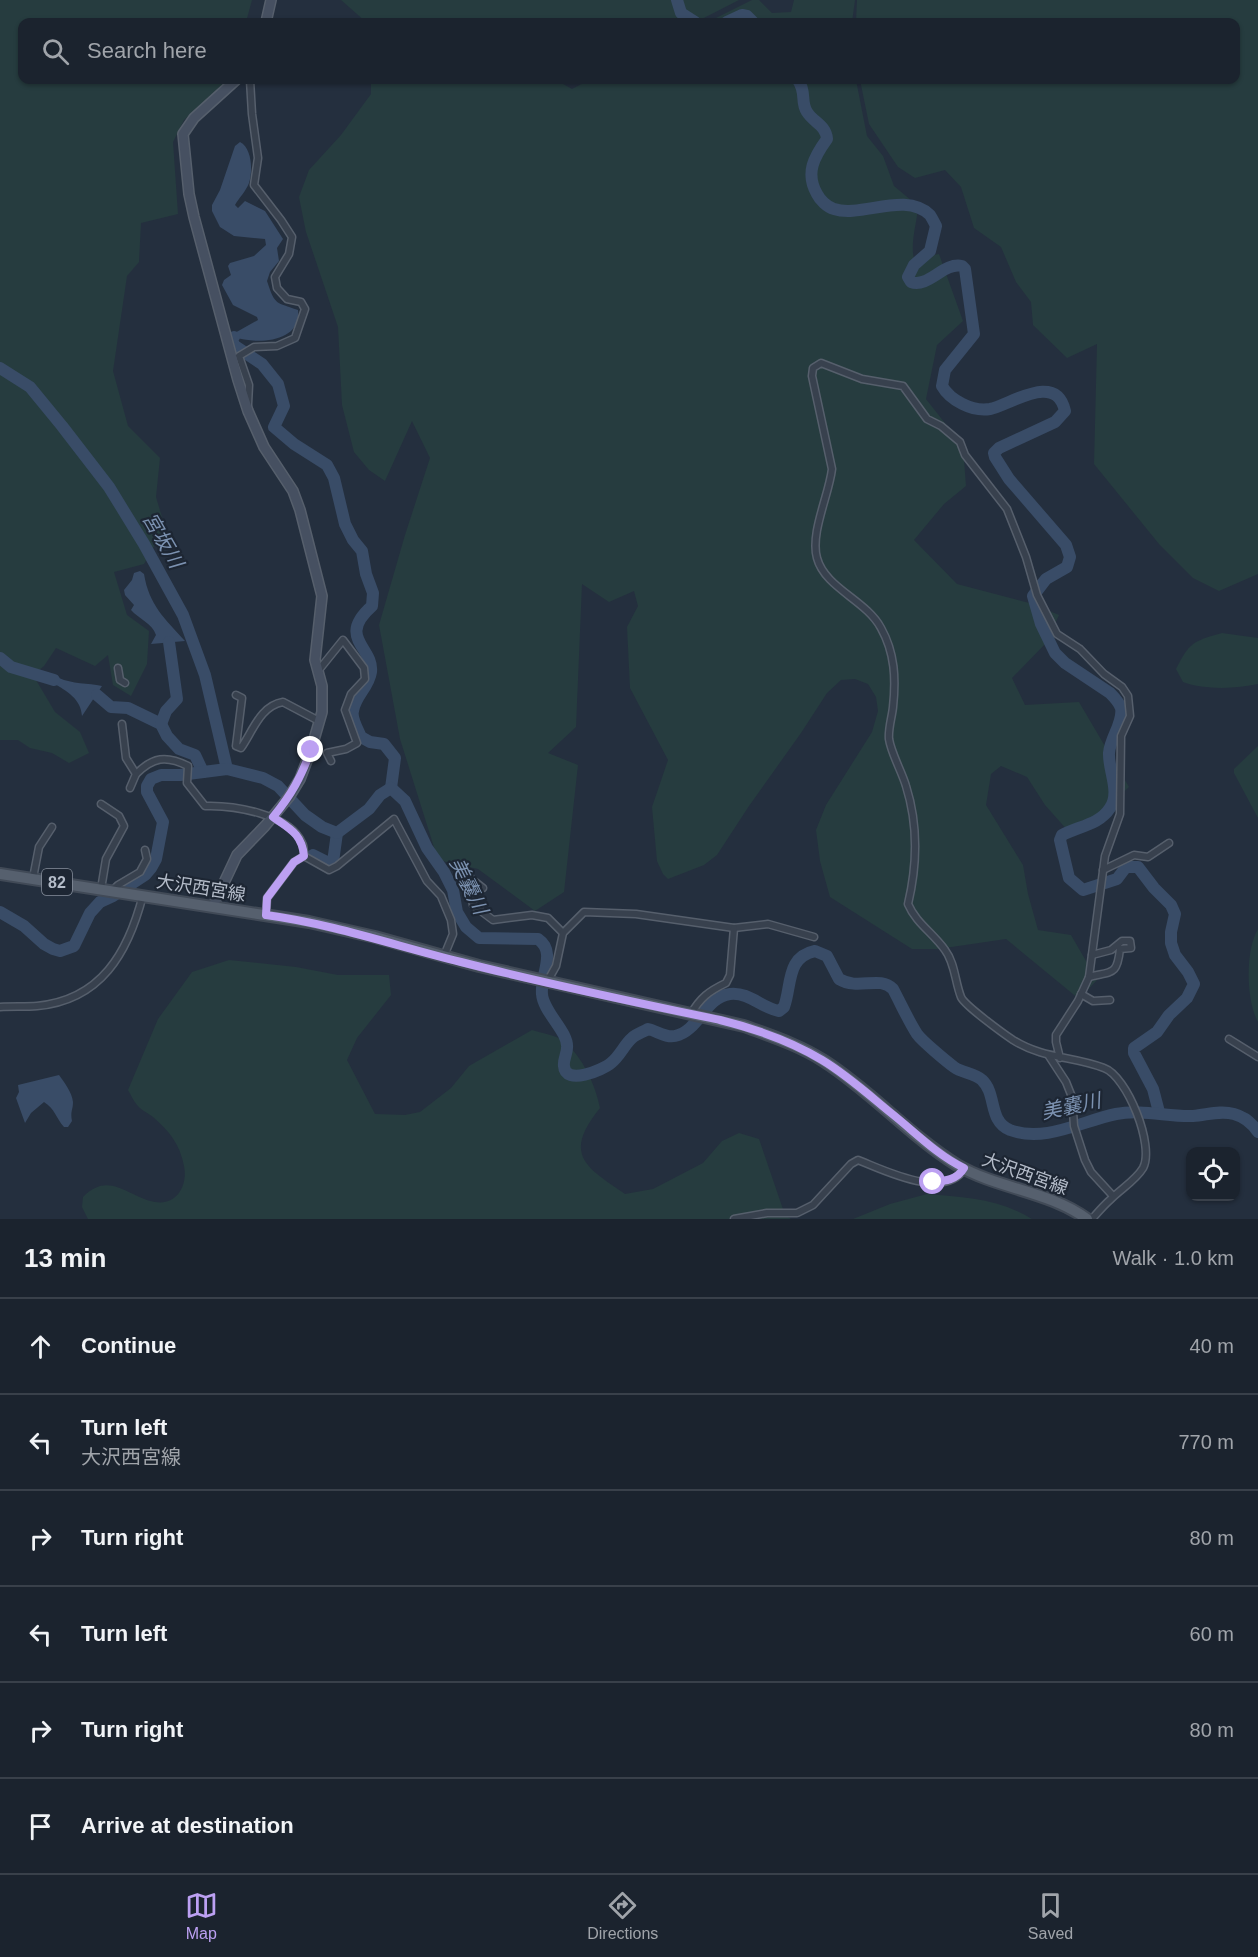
<!DOCTYPE html>
<html lang="en">
<head>
<meta charset="utf-8">
<style>
	:root { --surface:#1b232e; --page:#282f3a; --text:#f1f3f6; --muted:#a0a4aa; --line:#39404a; --accent:#bca0f2 }
	body { margin:0; font-family:Arial,"Noto Sans JP",sans-serif; background:var(--page); color:var(--text) }
	.controls { position:absolute; right:18px; bottom:18px; display:grid; overflow:hidden; border-radius:12px; box-shadow:0 2px 4px #0004 }
	.controls button { width:54px; height:54px; display:grid; place-items:center; padding:0; border:0; border-bottom:2px solid var(--line); background:var(--surface); color:var(--text); font:30px sans-serif }
	.stop { position:absolute; width:18px; height:18px; margin:-14px; border:4px solid #bca0f2; border-radius:50%; background:#fff }
	.stop.end { background:#bca0f2; border-color:#fff; box-shadow:0 2px 6px #0008 }
	.list { margin:0; padding:0; list-style:none }
	h2 { display:flex; justify-content:space-between; align-items:center; height:78px; margin:0; padding:0 24px; font-size:26px }
	h2 small { font-size:20px; font-weight:400; color:var(--muted) }
	.list li { display:grid; grid-template-columns:39px 1fr auto; gap:18px; align-items:center; box-sizing:border-box; height:96px; padding:0 24px; border-top:2px solid var(--line) }
	.list b { display:block; font-size:22px; white-space:nowrap }
	.list p { margin:0; font-size:20px; white-space:nowrap; color:var(--muted) }
	.list em { font-size:20px; font-style:normal; color:var(--muted) }
	.icon { flex:none; width:33px; height:33px; fill:none; stroke:currentColor; stroke-width:2; stroke-linecap:round; stroke-linejoin:round }
	.map { position:relative; flex:none; width:1258px; height:1219px; overflow:hidden }
	.search { position:absolute; background:var(--surface); box-shadow:0 2px 4px #0004; left:18px; right:18px; top:18px; height:66px; display:flex; align-items:center; gap:15px; box-sizing:border-box; padding:0 21px; border-radius:12px; color:var(--muted); font-size:22px }
	.sheet { height:654px; background:var(--surface) }
	nav { display:flex; justify-content:space-around; align-items:center; box-sizing:border-box; height:84px; border-top:2px solid var(--line); background:var(--surface); font-size:16px; color:var(--muted) }
	nav a { display:grid; justify-items:center; gap:3px }
	nav .on { color:var(--accent) }
	.map>svg:first-child { display:block }
</style>
</head>
<body>
<div class="map">
<svg width="1258" height="1219" viewBox="0 0 1258 1219">
	<rect width="100%" height="100%" fill="#242f3e"/>
	<g fill="#263c3f">
		<polygon points="0,0 252,0 246,22 22,22 22,80 227,80 184,120 173,142 178,214 141,223 139,262 127,276 113,371 128,426 160,458 156,497 165,527 144,564 114,572 127,615 149,631 147,664 131,696 113,685 108,655 95,666 56,648 44,666 33,675 55,712 80,732 89,753 69,763 52,753 30,748 18,740 0,740"/>
		<polygon points="341,0 739,0 696,22 679,22 668,18 635,22 366,22"/>
		<polygon points="752,0 759,0 772,13 791,12 794,0 855,0 852,22 708,22"/>
		<polygon points="857,0 1258,0 1258,574 1219,591 1193,578 1159,544 1094,464 1097,344 1067,358 1033,325 1031,302 1016,282 1001,247 974,228 961,187 945,170 915,178 898,167 869,124 860,80 1236,80 1236,22 856,22"/>
		<path d="M371,80H556L572,89L589,80H856L867,136L883,156L894,186L918,206C917,224 910,242 914,259L939,254L963,321L937,345L926,399L963,446L966,486L944,504L914,540L957,584L1033,604L1059,615L1046,643L1012,678L1025,705L1079,702L1129,787L1096,818L1069,832L1045,805L1027,777L1001,766L991,774L986,805L1023,865L1028,894L1038,930L1071,935L1097,980L1079,999L1006,939L938,949H912L830,897L820,861L816,830L826,805L872,732L878,711L876,697L868,684L855,679L841,680L827,693L801,733L749,806L717,855L704,865L668,879L663,874L657,861L652,807L668,760L630,688L627,627L638,606L634,591L609,602L582,584L576,727L548,753L578,765L564,892L535,911L478,869L438,860L400,739L379,625L405,535L430,458L412,421L385,481L369,470L354,452L342,405L338,327L306,232L299,197L309,170L341,135L371,94Z"/>
		<path d="M1222,633L1258,638V684C1236,689 1204,690 1183,682L1176,669C1189,643 1193,641 1222,633Z"/>
		<polygon points="1258,746 1258,818 1234,773 1234,769"/>
		<path d="M1258,929V1022C1246,1001 1245,950 1258,929Z"/>
		<path d="M229,960L296,967L338,975H389L391,995L357,1038L347,1060L375,1114L405,1115L420,1112L451,1088L469,1066L532,1030C541,1033 556,1035 564,1041C583,1058 595,1084 600,1108C562,1155 586,1167 625,1194L653,1189L703,1163L722,1141L739,1133L759,1139L785,1215L791,1219H88L82,1207L83,1197C109,1170 128,1197 155,1202C177,1206 188,1185 184,1166C180,1144 169,1131 153,1117C148,1113 141,1110 138,1106C134,1102 131,1095 128,1090L158,1019L192,972Z"/>
		<path d="M927,1194C964,1197 1000,1199 1032,1219H853L890,1204Z"/>
	</g>
	<g fill="#394c67">
		<path d="M240,142C252,148 253,171 249,183C246,191 239,198 235,205L238,208L245,201L265,211L283,239L277,248L279,261L270,272L267,281C275,306 276,302 298,310C302,342 257,345 234,337L233,334L258,320L257,317L233,305L222,285L224,280L231,275L228,266L230,263L254,256L266,245L265,239L234,236L220,227L212,211V205L220,190L235,146Z"/>
		<path d="M140,571L144,574C149,605 165,619 185,641L151,644L156,635C152,623 139,619 131,610L134,605L125,595L124,590L132,580L134,573Z"/>
		<path d="M59,678C72,684 88,683 102,686L82,716C81,699 67,691 53,683L54,680Z"/>
		<path d="M59,1075C64,1082 72,1092 73,1102C73,1110 70,1111 72,1121L68,1127H64C56,1118 55,1109 44,1102L31,1113L25,1123L16,1098L19,1092L18,1085Z"/>
	</g>
	<g fill="none" stroke-linecap="round" stroke-linejoin="round">
		<g stroke="#394c67" stroke-width="12">
			<polyline points="677,0 681,13 695,22"/>
			<polyline points="727,22 742,15 747,16 753,22"/>
			<path d="M798,80C807,93 800,101 807,112C813,122 826,125 827,139C814,157 805,173 817,194C820,200 827,207 834,209C862,218 905,191 930,215C932,218 935,224 936,226L930,251L914,265L908,277L911,282C929,288 943,262 962,266L965,269L974,334L945,370L942,386C950,400 972,412 990,409C1010,405 1056,371 1065,411L1055,422L999,448L994,453L995,457L1009,479L1066,545L1070,557L1067,567L1046,579L1033,596L1041,624L1055,653L1065,663L1110,693C1114,697 1119,702 1121,708C1124,722 1110,738 1109,753C1108,770 1121,792 1110,808C1099,825 1079,826 1062,835L1060,840L1069,878L1083,890L1117,879L1126,867H1138L1154,888L1171,905L1175,914L1171,932V943L1175,955L1188,972L1194,984L1187,998L1169,1015L1157,1032L1134,1048V1053L1153,1089L1159,1112"/>
			<path d="M234,337L231,340L235,346L262,364L278,384L284,406L274,427L294,444L327,465L334,478L345,524L353,540L362,551L366,574L373,593L372,606C336,638 374,647 371,672C369,687 355,696 353,711C351,718 358,730 361,737L370,742L384,744L395,758L391,788"/>
			<polyline points="0,368 30,387 62,426 109,487 144,544 183,615 205,675 227,769"/>
			<polyline points="0,658 11,667 54,680"/>
			<polyline points="97,695 111,707 128,708 161,724 167,736 179,749 195,755 203,772"/>
			<polyline points="161,724 166,711 177,699 169,642"/>
			<polyline points="313,855 329,863 333,862 337,833"/>
			<path d="M0,912L24,926L44,944L53,949L60,951L74,946L90,913L100,902L113,896L145,875L151,868L156,859L163,822L147,792V786L151,779L161,775H180L227,769L263,778L278,786L305,815L322,827L337,833L369,809L380,795L391,788L405,801L427,848L444,872L453,890L457,912L466,927L479,938L538,939C557,952 540,975 542,994C543,1012 569,1032 567,1048C567,1054 563,1060 564,1066C565,1086 603,1070 611,1063C620,1056 624,1045 632,1038C636,1034 643,1032 648,1029C657,1031 666,1038 675,1036C699,1031 705,997 730,994C750,992 761,1008 779,1011L784,1007C792,985 786,957 815,951L827,956L839,979C859,991 879,975 893,989C901,1004 908,1020 917,1034C922,1041 946,1061 954,1067C962,1073 974,1073 982,1080C997,1094 988,1121 1010,1130C1045,1143 1082,1121 1116,1114C1142,1109 1168,1117 1193,1116C1207,1115 1220,1110 1234,1114C1245,1117 1252,1123 1258,1132"/>
		</g>
		<g stroke="#565f6c" stroke-width="9">
			<g id="street">
				<polyline points="248,404 249,385 239,356 254,347 277,346 295,338 305,309 301,302 287,299 277,288 275,277 289,254 292,237 281,220 254,185 258,158 252,114 250,80"/>
				<polyline points="118,668 120,680 125,683"/>
				<polyline points="318,671 343,640 364,668 365,679 351,694 345,710 357,743 346,749 327,753 331,761"/>
				<path d="M236,695L242,698L236,746L241,748C253,731 260,706 283,702L319,721"/>
				<path d="M122,724L126,758L136,774C153,757 166,755 188,766L187,783L205,806C233,805 290,814 302,843C304,846 304,852 304,856L294,862L267,898L266,915"/>
				<polyline points="130,788 136,774"/>
				<polyline points="101,804 119,816 124,826 106,859 101,889"/>
				<polyline points="304,856 329,870 337,866 394,819 427,881 441,896 451,920 453,934 444,956"/>
				<polyline points="1103,870 1134,855 1148,857 1169,843"/>
				<polyline points="33,878 39,847 52,827"/>
				<polyline points="483,888 469,877 473,905 493,920 532,915 548,918 563,933"/>
				<polyline points="113,890 118,885 140,872 147,859 145,850"/>
				<path d="M1089,977C1112,971 1117,976 1120,949L1131,948L1130,941H1122L1111,950L1092,955"/>
				<polyline points="547,982 556,966 563,933 584,912 636,914 734,928 768,924 814,937"/>
				<polyline points="1081,994 1093,1001 1110,1000"/>
				<path d="M0,1007C12,1006 25,1007 37,1006C101,1000 128,953 143,895"/>
				<path d="M691,1014C700,998 709,991 726,983L730,975L734,928"/>
				<polyline points="1229,1039 1258,1057"/>
				<polyline points="1049,1056 1066,1082 1072,1097 1074,1126 1085,1160 1091,1172 1113,1196"/>
				<path d="M1060,1058L1056,1042V1035L1078,1001L1089,977L1105,856L1120,814L1121,736L1130,716L1128,696L1122,687L1104,674L1080,649L1057,634L1037,595L1026,557L1007,509L965,455L960,442L941,426L927,419L903,386L862,379L821,363L813,368L812,376L832,469C829,495 810,533 817,558C825,588 866,600 881,628C895,653 896,679 893,707C892,717 888,729 889,739C891,753 902,772 906,786C918,824 917,866 908,904C916,923 933,933 945,950C955,963 955,982 961,997C964,1005 1004,1034 1013,1040C1043,1059 1073,1056 1104,1068C1127,1076 1155,1146 1143,1168C1136,1180 1121,1189 1111,1199C1104,1205 1098,1212 1092,1219"/>
				<path d="M734,1219L767,1213H797L813,1205L851,1164L858,1160C884,1170 944,1201 965,1168"/>
			</g>
		</g>
		<g stroke="#565f6c" stroke-width="12">
			<g id="secondary">
				<polyline points="266,22 271,0"/>
				<polyline points="213,906 237,855 265,826 289,797 300,779 311,750 322,712 322,686 315,660 322,596 300,510 293,491 264,447 248,411 238,380 194,217 189,194 183,134 194,118 236,80"/>
			</g>
		</g>
		<g stroke="#414a57" stroke-width="14">
			<path id="primary" d="M0,874L309,922L375,937L479,966L744,1026C771,1036 799,1045 824,1061C871,1091 909,1135 957,1165C998,1189 1049,1191 1087,1219"/>
		</g>
		<use href="#street" stroke="#38414e" stroke-width="6"/>
		<use href="#secondary" stroke="#465061" stroke-width="9"/>
		<use href="#primary" stroke="#56606e" stroke-width="10"/>
	</g>
	<g fill="none" stroke-linecap="round" stroke-linejoin="round">
		<path stroke="#bca0f2" stroke-width="8" d="M311,750C301,777 292,794 273,817C290,829 302,834 304,856L294,862L267,898L266,915C333,924 396,946 461,962C547,984 634,1002 720,1020C756,1029 791,1041 822,1060C847,1075 869,1095 891,1113C915,1132 937,1155 964,1168C957,1180 945,1181 933,1182"/>
	</g>
	<g text-anchor="middle" dominant-baseline="central" stroke-width="4.5" stroke-linejoin="round" paint-order="stroke">
		<rect fill="#1d2633" stroke="#878f9c" stroke-width="1.5" x="42" y="869" width="30" height="26" rx="4.5"/>
		<g font-size="16" font-weight="bold" fill="#b4bcc9">
			<text x="57" y="882">82</text>
		</g>
		<g font-size="18" fill="#b4bcc9" stroke="#1d2633">
			<text transform="translate(201 888) rotate(9)">大沢西宮線</text>
			<text transform="translate(1025 1174) rotate(20)">大沢西宮線</text>
		</g>
		<g font-size="20" font-style="italic" fill="#7c92b1" stroke="#1d2633">
			<text transform="translate(163 540) rotate(60)">宮坂川</text>
			<text transform="translate(469 886) rotate(64)">美嚢川</text>
			<text transform="translate(1071 1106) rotate(-12)">美嚢川</text>
		</g>
	</g>
</svg>
<div class="controls">
<button><svg class="icon" aria-label="locate" viewBox="0 0 24 24"><circle cx="12" cy="12" r="6"/><path d="M12 2v4M12 18v4M2 12h4M18 12h4"/></svg></button>
</div>
<div class="stop" style="left:933px;top:1182px"></div>
<div class="stop end" style="left:311px;top:750px"></div>
<div class="search"><svg class="icon" aria-label="search" viewBox="0 0 24 24"><circle cx="10" cy="10" r="6"/><path d="M15 15l6 6"/></svg>Search here</div>
</div>
<section class="sheet">
<h2>13 min<small>Walk · 1.0 km</small></h2>
<ul class="list">
<li><svg class="icon" aria-label="ahead" viewBox="0 0 24 24"><path d="M12 20V5M6 11l6-6 6 6"/></svg><div><b>Continue</b></div><em>40 m</em></li>
<li><svg class="icon" aria-label="left" viewBox="0 0 24 24"><path d="M17 20v-9H6M10 6l-5 5 5 5"/></svg><div><b>Turn left</b><p>大沢西宮線</p></div><em>770 m</em></li>
<li><svg class="icon" aria-label="right" viewBox="0 0 24 24"><path d="M7 20v-9h11M14 6l5 5-5 5"/></svg><div><b>Turn right</b></div><em>80 m</em></li>
<li><svg class="icon" aria-label="left" viewBox="0 0 24 24"><path d="M17 20v-9H6M10 6l-5 5 5 5"/></svg><div><b>Turn left</b></div><em>60 m</em></li>
<li><svg class="icon" aria-label="right" viewBox="0 0 24 24"><path d="M7 20v-9h11M14 6l5 5-5 5"/></svg><div><b>Turn right</b></div><em>80 m</em></li>
<li><svg class="icon" aria-label="arrive" viewBox="0 0 24 24"><path d="M6 21V4h12l-3 4 3 4H6"/></svg><div><b>Arrive at destination</b></div></li>
</ul>
</section>
<nav>
<a class="on"><svg class="icon" aria-label="map" viewBox="0 0 24 24"><path d="M3 6l6-2 6 2 6-2v14l-6 2-6-2-6 2zM9 4v14M15 6v14"/></svg>Map</a>
<a><svg class="icon" aria-label="directions" viewBox="0 0 24 24"><path d="M12 3l9 9-9 9-9-9zM9 14v-3h6M13 9l2 2-2 2"/></svg>Directions</a>
<a><svg class="icon" aria-label="saved" viewBox="0 0 24 24"><path d="M7 4h10v16l-5-4-5 4z"/></svg>Saved</a>
</nav>
</body>
</html>
